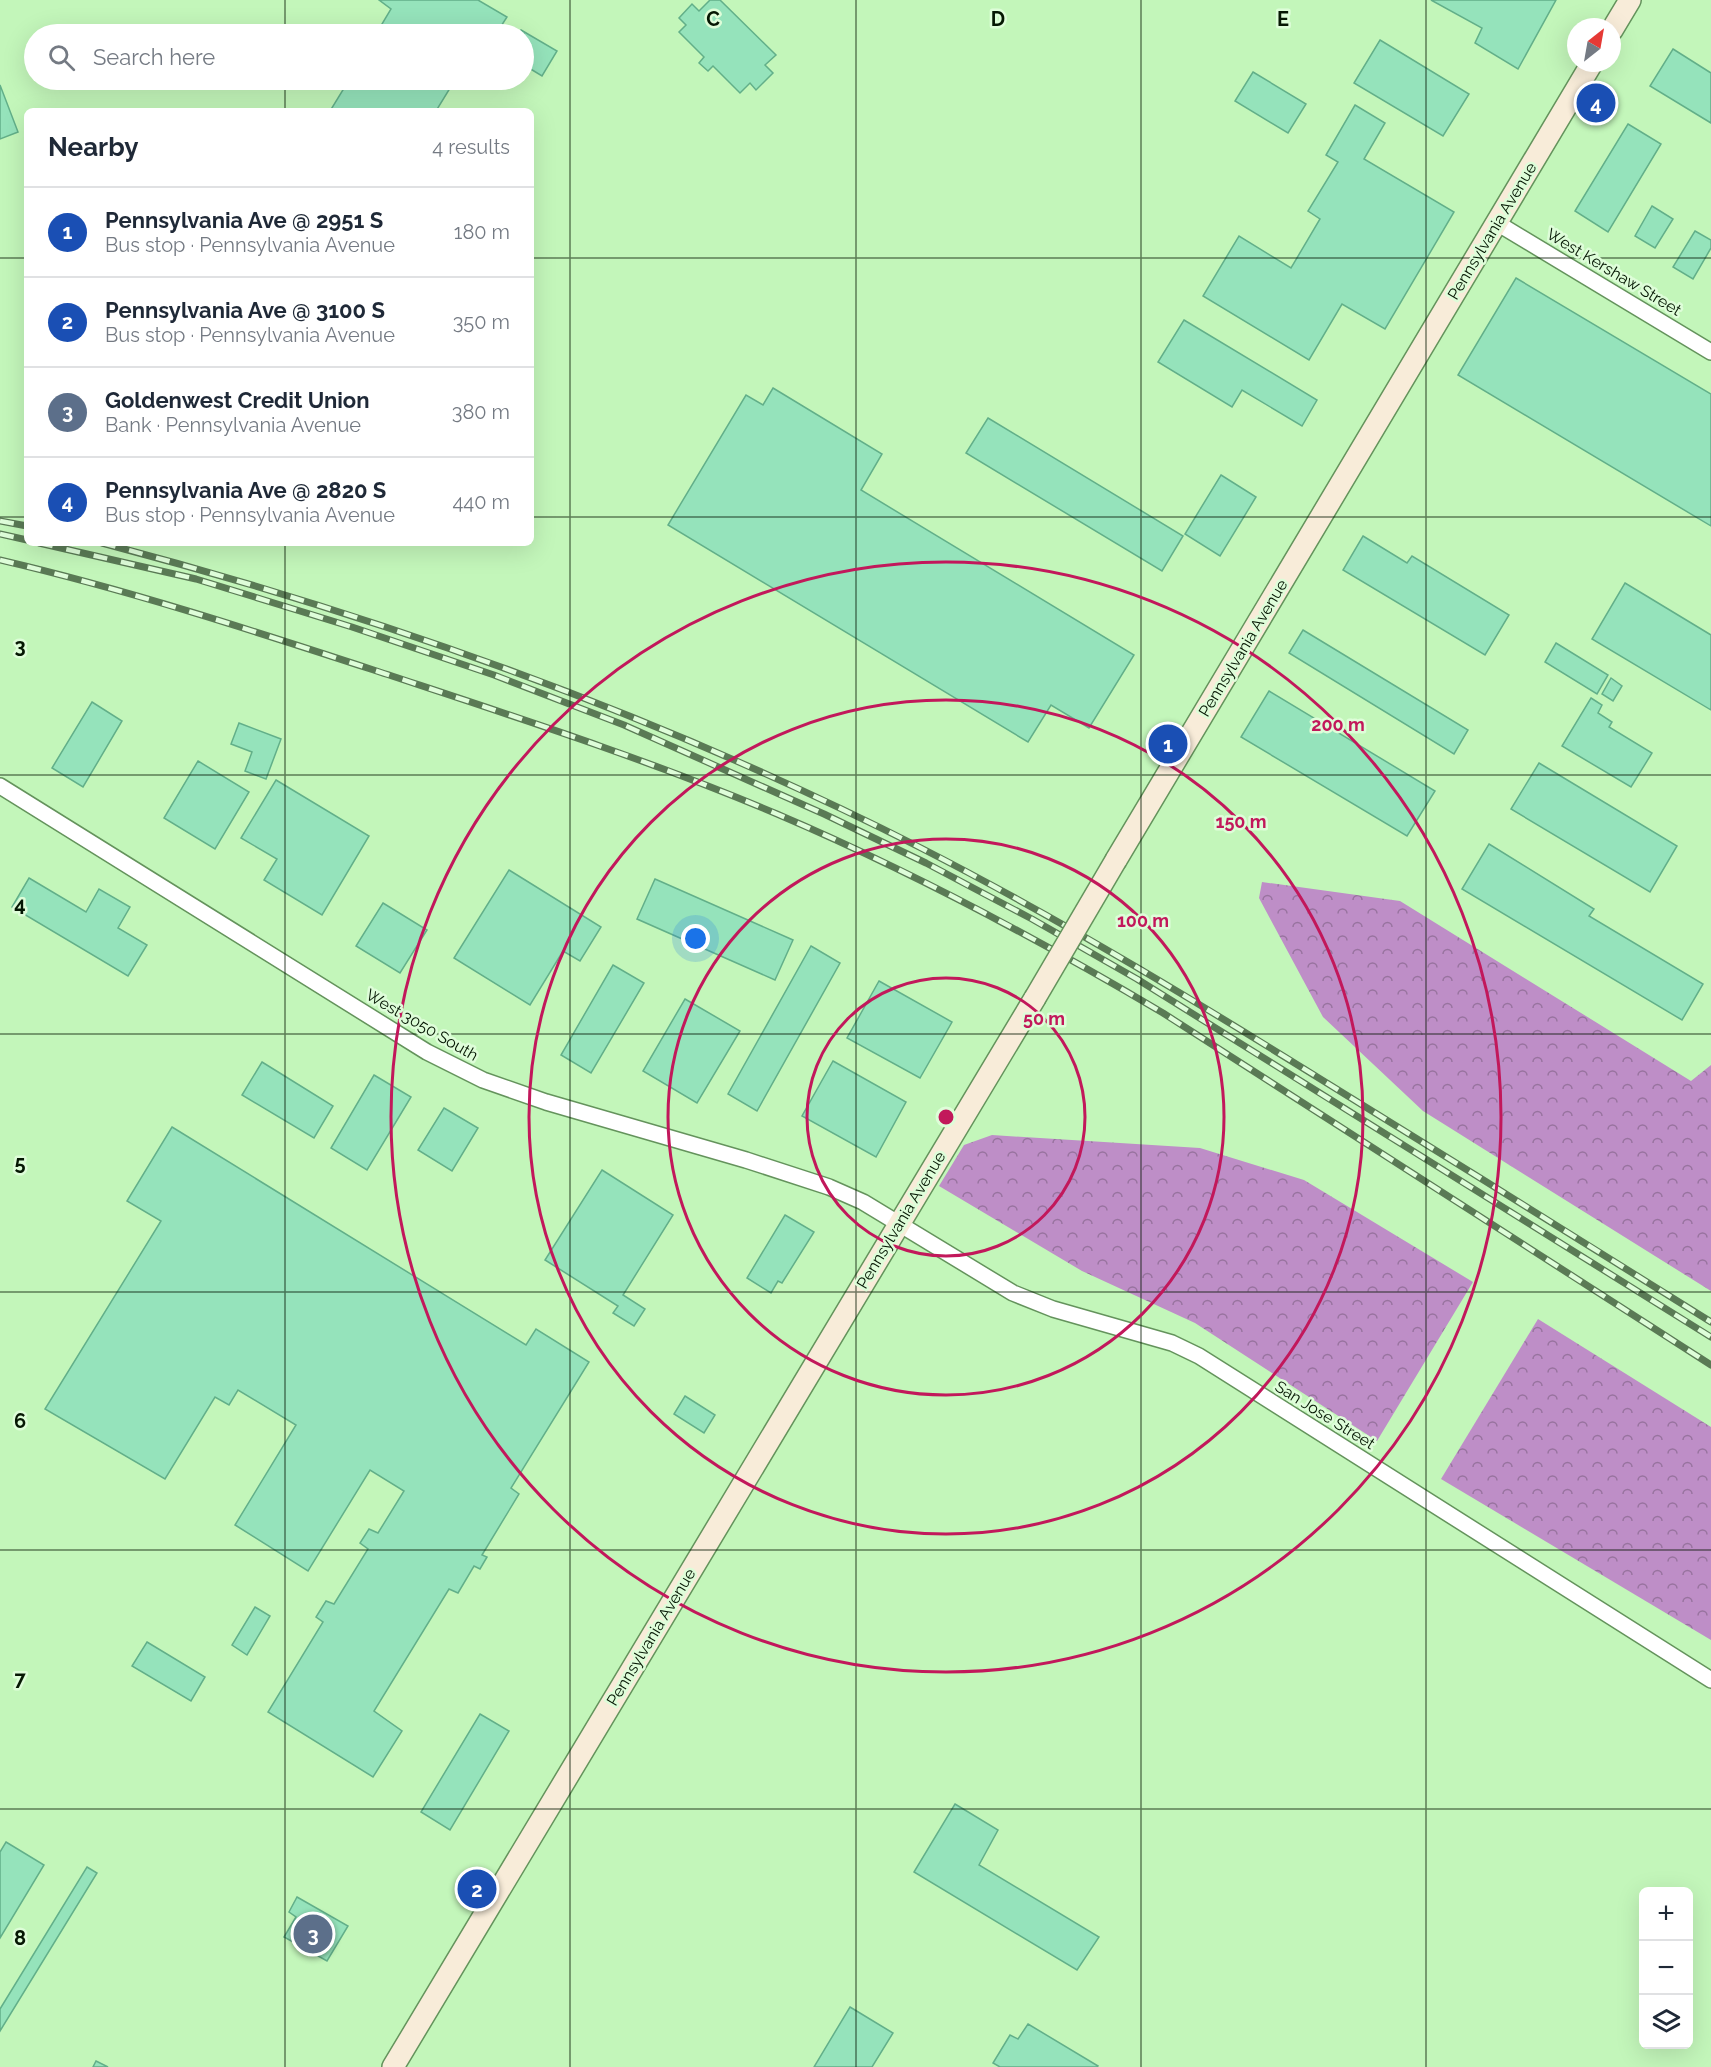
<!DOCTYPE html>
<html lang="en">
<head>
<meta charset="utf-8">
<style>
	:root { --surface:#fff; --page:#f6f6f7; --text:#1f2937; --muted:#747a83; --line:#e0e1e3; --accent:#8d329e }
	body { margin:0; font-family:Raleway,sans-serif; background:var(--page); color:var(--text) }
	.controls { position:absolute; right:18px; bottom:18px; display:grid; overflow:hidden; border-radius:9px; box-shadow:0 6px 24px #0002 }
	.controls button { width:54px; height:54px; display:grid; place-items:center; padding:0; border:0; border-bottom:2px solid var(--line); background:var(--surface); color:var(--text); font:30px sans-serif }
	.compass { position:absolute; left:1567px; top:18px; width:54px; height:54px; border-radius:50%; background:var(--surface); box-shadow:0 6px 24px #0002; rotate:31deg }
	.you { position:absolute; left:696px; top:939px; width:21px; height:21px; margin:-15px; border:4px solid #fff; border-radius:50%; background:#1a73e8; box-shadow:0 0 0 9px #1a73e833 }
	.badge { display:grid; place-items:center; width:39px; height:39px; border-radius:50%; background:var(--accent); color:#fff; font-size:20px; font-weight:700 }
	.pin { position:absolute; translate:-50% -50%; border:3px solid #fff; box-shadow:0 2px 6px #0006 }
	.list { margin:0; padding:0; list-style:none }
	h2 { display:flex; justify-content:space-between; align-items:center; height:78px; margin:0; padding:0 24px; font-size:26px }
	h2 small { font-size:20px; font-weight:400; color:var(--muted) }
	.list li { display:grid; grid-template-columns:39px 1fr auto; gap:18px; align-items:center; box-sizing:border-box; height:90px; padding:0 24px; border-top:2px solid var(--line) }
	.list b { display:block; font-size:22px; white-space:nowrap }
	.list p { margin:0; font-size:20px; white-space:nowrap; color:var(--muted) }
	.list em { font-size:20px; font-style:normal; color:var(--muted) }
	.icon { flex:none; width:33px; height:33px; fill:none; stroke:currentColor; stroke-width:2; stroke-linecap:round; stroke-linejoin:round }
	.map { position:relative; flex:none; width:1711px; height:2067px; overflow:hidden }
	.search { position:absolute; background:var(--surface); box-shadow:0 6px 24px #0002; left:24px; top:24px; width:510px; height:66px; display:flex; align-items:center; gap:15px; box-sizing:border-box; padding:0 21px; border-radius:33px; color:var(--muted); font-size:22px }
	.panel { position:absolute; background:var(--surface); box-shadow:0 6px 24px #0002; left:24px; top:108px; width:510px; height:438px; border-radius:9px }
	.map>svg:first-child { display:block }
</style>
</head>
<body>
<div class="map">
<svg width="1711" height="2067" viewBox="0 0 1711 2067">
	<defs>
		<pattern id="forest-crowns" width="20" height="18" patternUnits="userSpaceOnUse" patternTransform="scale(1.5)"><rect width="20" height="18" fill="#be8ec7"/><path d="M2 6a3 3 0 1 1 6 0M12 15a3 3 0 1 1 6 0" fill="none" stroke="#98739f"/></pattern>
	</defs>
	<rect width="100%" height="100%" fill="#c3f6ba"/>
	<g fill="url(#forest-crowns)">
		<polygon points="1262,882 1400,901 1691,1081 1711,1065 1711,1291 1423,1111 1323,1017 1259,898"/>
		<polygon points="992,1135 1200,1148 1304,1180 1473,1282 1377,1441 1195,1323 1082,1271 939,1186 964,1145"/>
		<polygon points="1538,1319 1711,1427 1711,1640 1441,1479"/>
	</g>
	<g fill="#95e3bb" stroke="#62af89" stroke-width="1.5">
		<polygon points="379,0 478,0 507,17 496,34 376,34 391,9"/>
		<polygon points="710,0 720,0 776,55 765,65 773,73 756,90 750,83 740,93 713,66 708,71 699,63 704,57 679,32 686,25 679,18 692,4 699,11"/>
		<polygon points="1431,0 1556,0 1518,69 1475,43 1482,28"/>
		<polygon points="521,30 557,51 542,76 524,65 524,34 518,34"/>
		<polygon points="1380,40 1469,94 1443,136 1354,83"/>
		<polygon points="1673,49 1711,73 1711,123 1650,86"/>
		<polygon points="1253,72 1306,104 1288,133 1235,101"/>
		<polygon points="349,80 455,80 436,111 330,111"/>
		<polygon points="0,85 18,132 0,139"/>
		<polygon points="1355,105 1385,123 1364,159 1454,212 1385,329 1342,304 1309,360 1203,296 1239,236 1291,268 1320,219 1308,211 1338,162 1326,155"/>
		<polygon points="1628,124 1661,144 1608,232 1575,211"/>
		<polygon points="1652,206 1673,219 1655,248 1635,236"/>
		<polygon points="1695,231 1711,240 1711,248 1693,279 1673,267"/>
		<polygon points="1516,278 1711,394 1711,526 1458,375"/>
		<polygon points="1184,320 1317,400 1302,426 1242,390 1232,407 1158,362"/>
		<polygon points="773,388 882,454 861,490 1134,655 1089,728 1051,705 1028,742 668,525 746,395 763,405"/>
		<polygon points="988,418 1183,536 1162,571 966,453"/>
		<polygon points="1221,475 1256,497 1220,556 1185,534"/>
		<polygon points="1363,536 1407,563 1412,556 1509,615 1485,655 1343,570"/>
		<polygon points="1625,583 1711,635 1711,710 1592,639"/>
		<polygon points="1303,630 1468,730 1454,754 1289,653"/>
		<polygon points="1556,643 1608,675 1597,694 1545,662"/>
		<polygon points="1611,678 1622,686 1613,701 1602,694"/>
		<polygon points="1269,691 1435,791 1407,836 1241,737"/>
		<polygon points="1591,698 1602,705 1598,713 1612,722 1609,727 1652,753 1631,787 1562,746"/>
		<polygon points="92,702 122,721 83,787 52,768"/>
		<polygon points="239,723 281,739 266,779 245,771 252,752 231,744"/>
		<polygon points="198,761 249,792 215,849 164,818"/>
		<polygon points="1539,763 1677,846 1650,892 1511,809"/>
		<polygon points="276,780 369,836 322,915 264,880 277,859 241,838"/>
		<polygon points="1489,844 1594,909 1589,916 1703,984 1682,1020 1462,889"/>
		<polygon points="509,870 601,927 580,961 563,951 530,1005 454,958"/>
		<polygon points="29,878 86,912 99,889 130,907 118,928 147,945 128,976 12,907"/>
		<polygon points="655,879 793,940 775,980 637,919"/>
		<polygon points="383,903 427,930 400,973 356,946"/>
		<polygon points="811,946 840,963 757,1111 728,1094"/>
		<polygon points="613,965 644,983 591,1073 561,1055"/>
		<polygon points="879,981 952,1022 920,1078 847,1038"/>
		<polygon points="685,999 740,1031 697,1103 643,1071"/>
		<polygon points="833,1061 906,1102 876,1157 802,1116"/>
		<polygon points="262,1062 333,1106 314,1138 242,1095"/>
		<polygon points="374,1075 411,1097 367,1170 331,1148"/>
		<polygon points="444,1108 478,1128 452,1171 418,1150"/>
		<polygon points="172,1127 526,1345 536,1329 589,1362 511,1488 519,1494 482,1555 487,1557 480,1569 474,1566 458,1593 449,1589 374,1711 402,1731 373,1777 268,1712 323,1622 316,1617 326,1601 334,1604 368,1549 360,1543 369,1529 378,1533 404,1491 370,1470 308,1571 235,1525 296,1425 238,1390 229,1405 215,1397 165,1479 45,1409 161,1221 127,1201"/>
		<polygon points="602,1170 673,1215 623,1295 645,1309 634,1326 613,1313 618,1306 545,1260"/>
		<polygon points="785,1215 814,1232 782,1283 778,1281 771,1293 747,1278"/>
		<polygon points="685,1396 715,1415 704,1433 674,1414"/>
		<polygon points="255,1607 270,1616 247,1655 232,1645"/>
		<polygon points="147,1642 205,1677 191,1701 132,1666"/>
		<polygon points="480,1714 509,1731 450,1830 421,1812"/>
		<polygon points="955,1804 998,1830 979,1865 1099,1937 1077,1970 914,1872"/>
		<polygon points="6,1842 44,1865 0,1938 0,1852"/>
		<polygon points="87,1867 97,1873 0,2031 0,2009"/>
		<polygon points="297,1897 348,1926 327,1961 284,1937 296,1917 289,1912"/>
		<polygon points="850,2007 893,2033 872,2067 814,2067"/>
		<polygon points="1028,2024 1098,2066 1097,2067 1000,2067 993,2063 1010,2035 1018,2039"/>
		<polygon points="96,2061 108,2067 93,2067"/>
	</g>
	<g fill="none" stroke-linecap="round" stroke-linejoin="round">
		<g stroke="#64935c" stroke-width="18">
			<g id="street">
				<polyline points="1497,223 1711,352"/>
				<polyline points="0,786 427,1052 483,1080 546,1102 746,1160 829,1187 863,1202 1013,1293 1053,1309 1172,1343 1199,1356 1711,1680"/>
			</g>
		</g>
		<g stroke="#64935c" stroke-width="24">
			<g id="secondary">
				<polyline points="1612,30 1630,0"/>
				<polyline points="1116,860 1592,63"/>
				<polyline points="393,2067 1035,998"/>
			</g>
		</g>
		<use href="#street" stroke="#fff" stroke-width="15"/>
		<use href="#secondary" stroke="#f8ecd9" stroke-width="21"/>
		<g stroke="#5a7a55" stroke-width="7">
			<g id="rail">
				<polyline points="0,521 27,526"/>
				<polyline points="0,534 27,540"/>
				<polyline points="39,543 196,579 352,627 494,675 624,725 824,814 926,863 1032,919 1137,979 1711,1337"/>
				<path d="M102,543C383,617 661,716 921,848C1066,922 1205,1007 1343,1093C1466,1169 1588,1245 1711,1322"/>
				<path d="M0,560C133,591 263,634 392,676C522,719 652,761 777,814C911,871 1038,939 1163,1013L1711,1365"/>
			</g>
		</g>
		<use href="#rail" stroke="#defdd9" stroke-width="4.5" stroke-dasharray="14" stroke-linecap="butt"/>
		<g stroke="#64935c" stroke-width="24" stroke-linecap="butt">
			<polyline id="secondary-bridge" points="1035,998 1116,860"/>
		</g>
		<use href="#secondary-bridge" stroke="#f8ecd9" stroke-width="21"/>
	</g>
	<path fill="none" stroke="#051703" stroke-width="1.5" stroke-opacity="0.55" d="M285,0V34M570,0V2067M856,0V2067M1141,0V2067M1426,0V2067M285,80V111M0,258H27M531,258H1711M0,517H27M531,517H1711M285,543V2067M0,775H1711M0,1034H1711M0,1292H1711M0,1550H1711M0,1809H1711"/>
	<g fill="none" stroke="#c2185b" stroke-width="3">
		<circle cx="946" cy="1117" r="139"/>
		<circle cx="946" cy="1117" r="278"/>
		<circle cx="946" cy="1117" r="417"/>
		<circle cx="946" cy="1117" r="555"/>
	</g>
	<g text-anchor="middle" dominant-baseline="central" stroke-width="5" stroke-linejoin="round" paint-order="stroke">
		<g font-size="16" fill="#051703" stroke="#defdd9">
			<text transform="translate(1492 231) rotate(-59)">Pennsylvania Avenue</text>
			<text transform="translate(1614 272) rotate(31)">West Kershaw Street</text>
			<text transform="translate(1243 648) rotate(-59)">Pennsylvania Avenue</text>
			<text transform="translate(422 1025) rotate(30)">West 3050 South</text>
			<text transform="translate(901 1220) rotate(-59)">Pennsylvania Avenue</text>
			<text transform="translate(1325 1415) rotate(32)">San Jose Street</text>
			<text transform="translate(651 1637) rotate(-59)">Pennsylvania Avenue</text>
		</g>
	</g>
	<g font-size="20" text-anchor="middle" font-weight="bold" fill="#051703" stroke="#defdd9" stroke-width="5" stroke-linejoin="round" paint-order="stroke">
		<text x="713" y="26">C</text>
		<text x="998" y="26">D</text>
		<text x="1283" y="26">E</text>
		<text x="20" y="653">3</text>
		<text x="20" y="911">4</text>
		<text x="20" y="1170">5</text>
		<text x="20" y="1428">6</text>
		<text x="20" y="1686">7</text>
		<text x="20" y="1945">8</text>
	</g>
	<circle cx="946" cy="1117" r="9" fill="#c2185b" stroke="#defdd9" stroke-width="3"/>
	<g font-size="18" text-anchor="middle" font-weight="bold" fill="#c2185b" stroke="#defdd9" stroke-width="5" stroke-linejoin="round" paint-order="stroke">
		<text x="1338" y="731">200 m</text>
		<text x="1241" y="828">150 m</text>
		<text x="1143" y="927">100 m</text>
		<text x="1044" y="1025">50 m</text>
	</g>
</svg>
<div class="controls">
<button>+</button>
<button>−</button>
<button><svg class="icon" aria-label="layers" viewBox="0 0 24 24"><path d="M12 4l9 5-9 5-9-5zM3 14l9 5 9-5"/></svg></button>
</div>
<svg class="compass" viewBox="-18 -18 36 36"><path d="M0-13l5 13h-10z" fill="#e53935"/><path d="M0 13l5-13h-10z" fill="#747a83"/></svg>
<div class="you"></div>
<div class="pin badge" style="left:1168px;top:744px;background:#1a4fb4">1</div>
<div class="pin badge" style="left:477px;top:1889px;background:#1a4fb4">2</div>
<div class="pin badge" style="left:313px;top:1934px;background:#5c6f8a">3</div>
<div class="pin badge" style="left:1596px;top:103px;background:#1a4fb4">4</div>
<div class="search"><svg class="icon" aria-label="search" viewBox="0 0 24 24"><circle cx="10" cy="10" r="6"/><path d="M15 15l6 6"/></svg>Search here</div>
<section class="panel">
<h2>Nearby<small>4 results</small></h2>
<ul class="list">
<li><span class="badge" style="background:#1a4fb4">1</span><div><b>Pennsylvania Ave @ 2951 S</b><p>Bus stop · Pennsylvania Avenue</p></div><em>180 m</em></li>
<li><span class="badge" style="background:#1a4fb4">2</span><div><b>Pennsylvania Ave @ 3100 S</b><p>Bus stop · Pennsylvania Avenue</p></div><em>350 m</em></li>
<li><span class="badge" style="background:#5c6f8a">3</span><div><b>Goldenwest Credit Union</b><p>Bank · Pennsylvania Avenue</p></div><em>380 m</em></li>
<li><span class="badge" style="background:#1a4fb4">4</span><div><b>Pennsylvania Ave @ 2820 S</b><p>Bus stop · Pennsylvania Avenue</p></div><em>440 m</em></li>
</ul>
</section>
</div>
</body>
</html>
